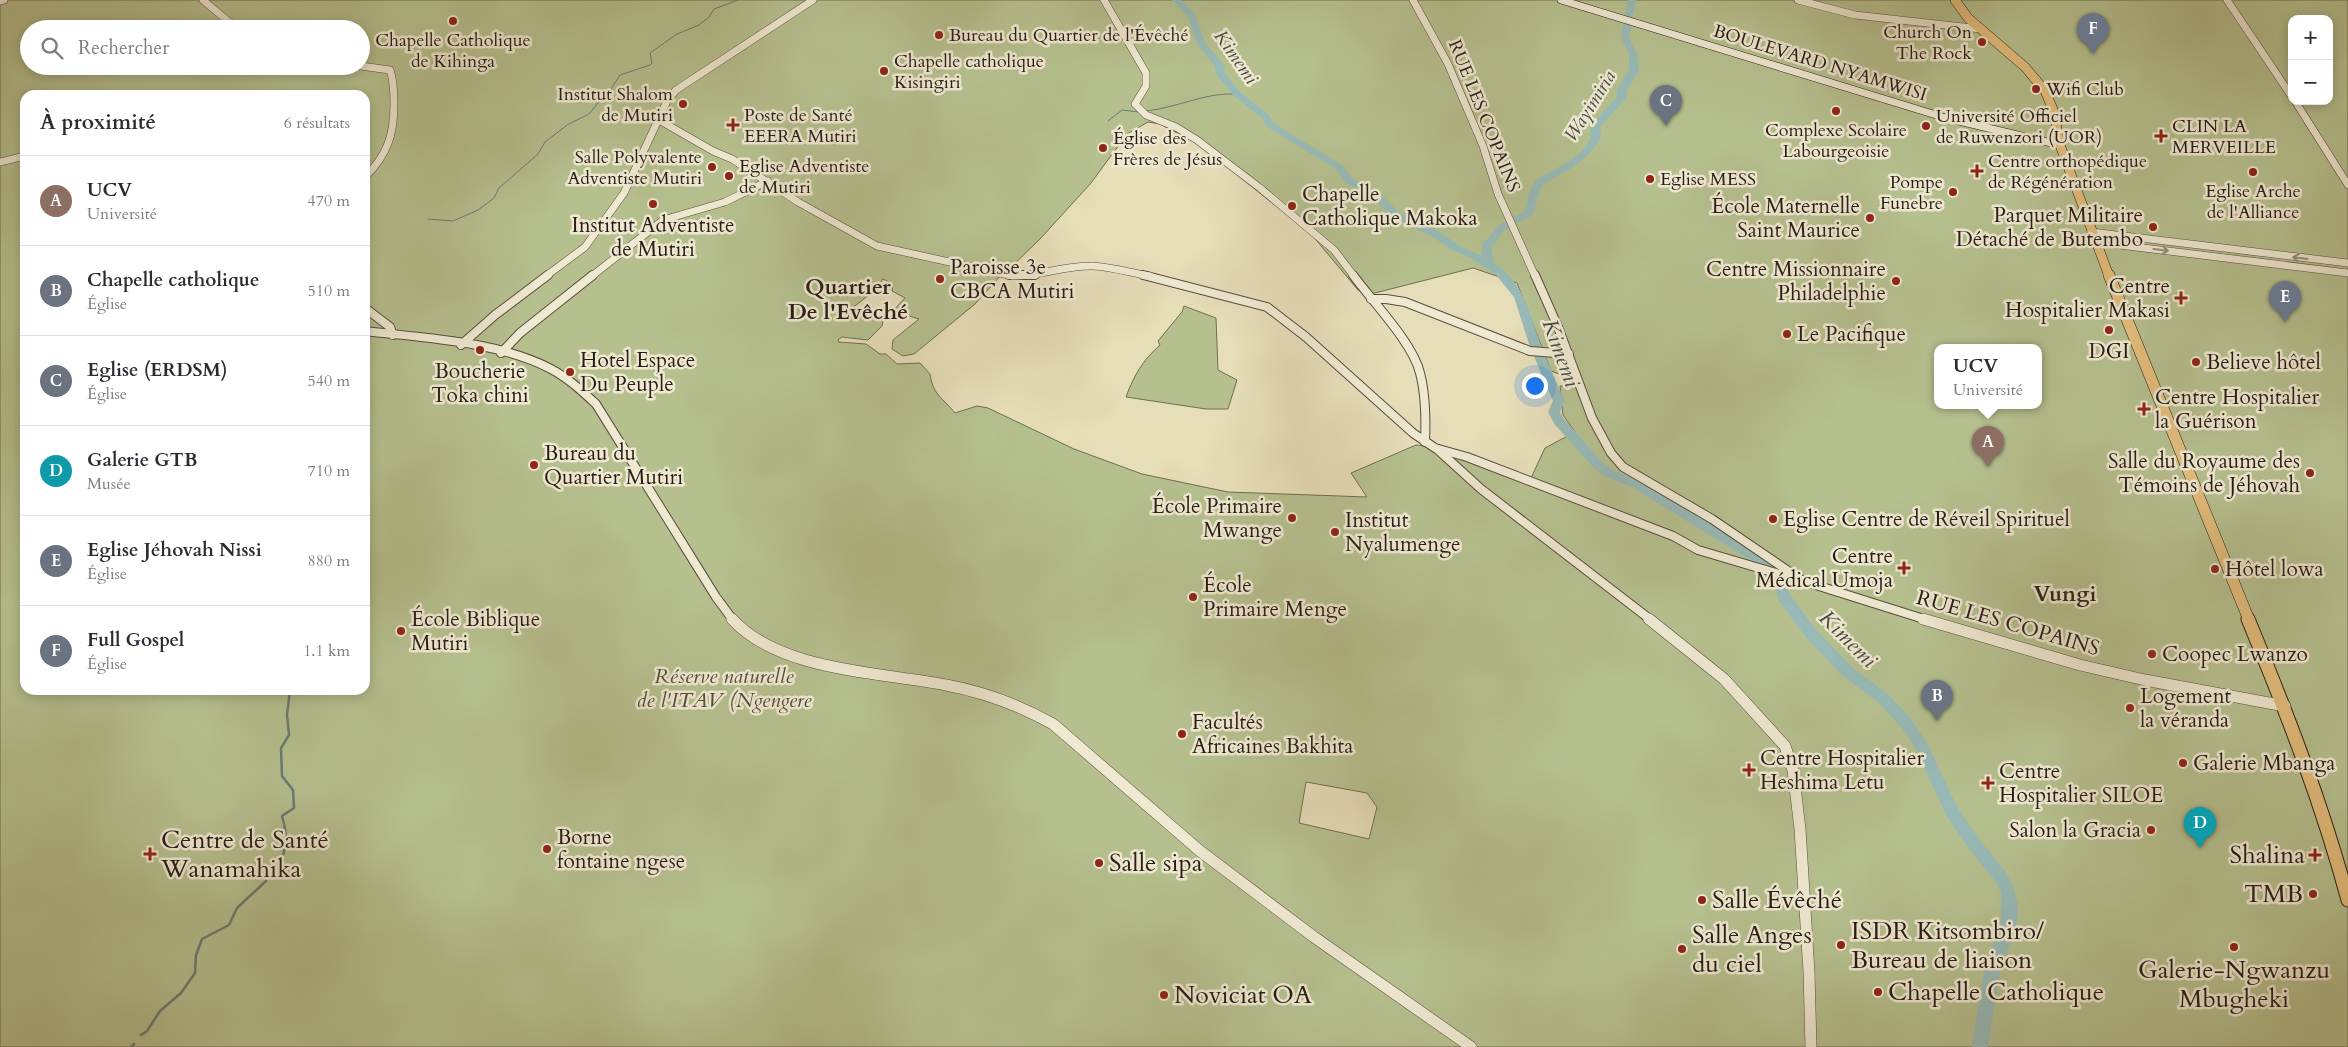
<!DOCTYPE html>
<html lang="fr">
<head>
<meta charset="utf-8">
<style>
	:root { --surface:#fff; --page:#f2f2f3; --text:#2b2b33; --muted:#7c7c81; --line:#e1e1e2; --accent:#ea580c }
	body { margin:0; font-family:Cardo,serif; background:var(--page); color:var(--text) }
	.controls { position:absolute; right:15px; top:15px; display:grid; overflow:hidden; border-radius:10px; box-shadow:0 2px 12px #0003 }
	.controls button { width:45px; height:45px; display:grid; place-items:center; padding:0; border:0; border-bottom:1px solid var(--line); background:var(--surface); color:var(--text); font:25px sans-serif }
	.you { position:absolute; left:1534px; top:385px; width:18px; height:18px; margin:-12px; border:4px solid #fff; border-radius:50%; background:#1a73e8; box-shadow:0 0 0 8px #1a73e833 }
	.badge { display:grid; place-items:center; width:32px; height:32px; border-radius:50%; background:var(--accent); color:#fff; font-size:16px; font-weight:700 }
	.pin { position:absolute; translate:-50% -41px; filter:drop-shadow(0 1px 2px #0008) }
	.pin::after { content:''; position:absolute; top:26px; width:18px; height:15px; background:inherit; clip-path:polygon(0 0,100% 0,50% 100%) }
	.popup { position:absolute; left:1934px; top:344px; width:108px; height:65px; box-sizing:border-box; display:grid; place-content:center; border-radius:10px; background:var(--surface); filter:drop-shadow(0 1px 4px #0005); font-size:16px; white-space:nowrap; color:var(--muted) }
	.popup b { font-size:19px; color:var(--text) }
	.popup::after { content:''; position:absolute; left:50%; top:100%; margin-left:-10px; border:10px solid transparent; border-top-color:var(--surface) }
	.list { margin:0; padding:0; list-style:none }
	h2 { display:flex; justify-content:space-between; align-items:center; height:65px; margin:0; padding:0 20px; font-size:21px }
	h2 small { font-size:16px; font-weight:400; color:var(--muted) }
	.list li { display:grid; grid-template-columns:32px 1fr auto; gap:15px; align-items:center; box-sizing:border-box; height:90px; padding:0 20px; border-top:1px solid var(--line) }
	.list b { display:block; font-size:19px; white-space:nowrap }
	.list p { margin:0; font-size:16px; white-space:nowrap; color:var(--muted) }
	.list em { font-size:16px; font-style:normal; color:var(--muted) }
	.icon { flex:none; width:28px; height:28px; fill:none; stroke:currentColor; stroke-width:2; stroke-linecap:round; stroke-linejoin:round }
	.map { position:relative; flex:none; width:2348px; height:1047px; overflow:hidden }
	.search { position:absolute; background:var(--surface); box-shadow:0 2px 12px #0003; left:20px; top:20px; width:350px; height:55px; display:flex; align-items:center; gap:12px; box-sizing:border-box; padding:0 18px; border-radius:28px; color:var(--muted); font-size:19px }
	.panel { position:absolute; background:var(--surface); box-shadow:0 2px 12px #0003; left:20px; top:90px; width:350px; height:605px; border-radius:15px }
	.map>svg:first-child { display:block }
</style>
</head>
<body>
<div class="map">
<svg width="2348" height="1047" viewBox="0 0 2348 1047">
	<rect width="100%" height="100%" fill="#e6ddb9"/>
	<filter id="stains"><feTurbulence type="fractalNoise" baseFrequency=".004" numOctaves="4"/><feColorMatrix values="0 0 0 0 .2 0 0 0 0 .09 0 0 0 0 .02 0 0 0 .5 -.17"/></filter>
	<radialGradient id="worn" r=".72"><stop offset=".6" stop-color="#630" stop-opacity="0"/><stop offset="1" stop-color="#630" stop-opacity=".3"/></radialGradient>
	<g fill="#b6c08f" stroke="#6f6e52" fill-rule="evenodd">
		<path d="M0,0H2348V1047H0ZM2292,19H2329V101H2292ZM29,29H361V66H29ZM25,95H365V690H25ZM1148,122L1160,124L1200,145L1312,235L1358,290L1371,294L1473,268L1517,283L1551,371L1582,383L1583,386H1560L1563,415L1575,432L1545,448L1530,480L1426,446L1416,445L1351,473L1367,497L1228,492L1142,474L1074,449L988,408L977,406L955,413C942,397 933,395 930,374L920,363L897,364L886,354H880L866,344L839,342L838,340L842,337L868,340L882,326L884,317L865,315L861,310L851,311V309L874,291L883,279L893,284L892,291L905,298L893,311L919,319L893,340L892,349L903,356L914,354L975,304L1002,274L1010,268L1040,239L1091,183L1127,134ZM1938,348H2038V406H1938ZM1306,782L1367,793L1377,807L1369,839L1299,823Z"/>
		<path d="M1184,306L1216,318L1218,370L1237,380L1228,409H1206L1126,397C1134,375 1143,360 1160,345L1158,341L1182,312Z"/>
	</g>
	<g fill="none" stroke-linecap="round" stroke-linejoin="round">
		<g stroke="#6b7b77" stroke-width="1">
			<path d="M1146,111C1177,108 1205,92 1237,94"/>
			<polyline points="1108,121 1122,110 1139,112"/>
			<polyline points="428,219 453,221 478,210 494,198 499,188 538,154 545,142 567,125 589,114 597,104 613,92 611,89 620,75 650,65 652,63 650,53 677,34 699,25 709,17 714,9 738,0"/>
		</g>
		<g stroke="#6b7b77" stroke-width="2.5">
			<path d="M273,873C287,853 289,840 282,816L294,808L293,790L282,776L281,748L289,735L287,715L290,690"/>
			<polyline points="141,1035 147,1031 160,1011 181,993 195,973 196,955 202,939 229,925 237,908 266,881"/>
			<polyline points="131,1047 134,1044"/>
		</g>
		<path fill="#98bab7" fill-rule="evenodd" d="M1172,0H1181L1195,14L1205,43L1225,66L1224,72L1240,92L1270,116L1273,123L1342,165L1353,179L1376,190L1401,214L1438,231L1460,246L1482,256V242L1488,239L1499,225L1524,212L1530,189L1537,179L1569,162L1582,151L1590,140L1591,125L1616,98L1617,90L1629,70V54L1621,37L1628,0H1636L1629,37L1637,54L1639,70L1627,90L1626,99L1601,126L1600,140L1588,155L1575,166L1545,183L1540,189L1533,215L1506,229L1499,236L1496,243L1491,246L1494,263C1526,284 1529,315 1542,348C1549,366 1557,383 1565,401L1560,412L1564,419L1602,462L1614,471L1640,481L1771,559L1785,579L1790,595L1818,632L1854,669L1888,694L1911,719L1926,741L1957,807L1979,839L2005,871L2013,886L2018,905L2017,923L2000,971L1988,1047H1972L1984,971L2001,923V892L1995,881L1969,849L1947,817L1916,749L1901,727L1878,702L1844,677L1808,640L1779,601L1774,585L1761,567L1632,487L1606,477L1594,468L1555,425L1548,412L1553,401L1530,347L1514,297L1496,275L1471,258L1452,250L1430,235L1393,218L1368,194L1345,183L1336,169L1266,126L1263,119L1234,96L1216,74L1215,66L1197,44L1187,15Z"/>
		<g stroke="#584d3f" stroke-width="8">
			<g id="tertiary-far2">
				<polyline points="203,0 235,27 249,28 284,24 289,25 291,29"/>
				<polyline points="1104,0 1146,73 1146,86 1135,104 1146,115 1176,127 1197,140 1260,188 1334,250 1354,276"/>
				<polyline points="1413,0 1448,64 1483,146 1498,194 1535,276"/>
				<polyline points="1798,0 1855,15 1981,29"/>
				<polyline points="2227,0 2292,97"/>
				<polyline points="0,1 4,0"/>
				<path d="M361,66L390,70C394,81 394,93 394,104C394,136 387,155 365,177"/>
				<polyline points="2295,101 2348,185"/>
				<path d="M659,120L713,151L732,159L798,202L877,246L1013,276C1040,276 1066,265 1093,266C1112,267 1132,273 1150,276"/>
				<polyline points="0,162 25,156"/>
				<polyline points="2091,232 2348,263"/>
				<polyline points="2095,242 2348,273"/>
				<polyline points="546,276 585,247 624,193 667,101 676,90 813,0"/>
				<polyline points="592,276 663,220 725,202 768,181"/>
			</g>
		</g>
		<g stroke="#584d3f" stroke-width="10">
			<g id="tertiary-far1">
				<polyline points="1009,275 1035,275"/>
				<polyline points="1143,275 1267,307 1306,337 1413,433 1435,448 1467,457 1673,536 1698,550 1803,581"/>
				<path d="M1353,275C1372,301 1413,343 1420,373C1426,396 1426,419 1425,442"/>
				<polyline points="1535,275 1558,327 1592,418 1611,453 1623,467 1712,519 1803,581 1927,620"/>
				<polyline points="1371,299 1386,299 1405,302 1530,351 1569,354"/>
				<polyline points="365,308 390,327 393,335"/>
				<path d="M365,331C424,338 498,341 551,369C568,378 582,391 596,404L716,597L733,620"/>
				<polyline points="461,345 495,315 548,275"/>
				<polyline points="501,353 520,333 593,275"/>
				<polyline points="1437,449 1481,489 1651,620"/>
			</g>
		</g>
		<g stroke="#584d3f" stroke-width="12">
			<g id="tertiary">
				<path d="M732,619C779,671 880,672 946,685C984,692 1019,705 1053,724L1200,851L1314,937L1471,1047"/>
				<polyline points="1649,619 1724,679 1785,746 1793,770 1800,829 1809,972 1811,1047"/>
				<polyline points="1923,619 2080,665 2145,680 2285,706"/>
			</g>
		</g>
		<g stroke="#281d16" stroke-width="8">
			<polyline id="secondary" points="1561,0 1946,118 2060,145"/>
		</g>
		<g stroke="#281d16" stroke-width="10">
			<polyline id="trunk-far2" points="1955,0 1968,18 2025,67 2045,91 2054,112 2060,145 2109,276"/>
		</g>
		<g stroke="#281d16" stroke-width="12">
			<polyline id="trunk-far1" points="2109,275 2249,620"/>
		</g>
		<g stroke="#281d16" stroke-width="15">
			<path id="trunk" d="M2248,619C2286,711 2322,803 2348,900"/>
		</g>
		<use href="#tertiary-far2" stroke="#efe9d2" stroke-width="7"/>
		<use href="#tertiary-far1" stroke="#efe9d2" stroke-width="8"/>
		<use href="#tertiary" stroke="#efe9d2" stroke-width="11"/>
		<use href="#secondary" stroke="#efe9d2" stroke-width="7"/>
		<use href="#trunk-far2" stroke="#e3be7c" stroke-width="9"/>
		<use href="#trunk-far1" stroke="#e3be7c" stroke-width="11"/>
		<use href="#trunk" stroke="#e3be7c" stroke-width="13"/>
	</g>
	<defs><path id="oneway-shaft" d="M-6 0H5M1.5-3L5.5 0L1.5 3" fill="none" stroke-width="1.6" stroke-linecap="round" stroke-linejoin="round" transform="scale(1.25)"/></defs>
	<g stroke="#958d7d">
		<use href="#oneway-shaft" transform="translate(2161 250) rotate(7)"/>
		<use href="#oneway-shaft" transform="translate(2300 258) rotate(-173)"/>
	</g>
	<g fill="#8f2418" stroke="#efe9d2" stroke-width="2">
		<circle cx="453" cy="21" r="5"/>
		<circle cx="939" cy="35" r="5"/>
		<circle cx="1982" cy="42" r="5"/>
		<circle cx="884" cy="71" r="5"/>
		<circle cx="2036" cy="89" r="5"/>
		<circle cx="683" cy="104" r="5"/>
		<circle cx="1836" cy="111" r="5"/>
		<path d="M730.5 117.5h5v5h5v5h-5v5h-5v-5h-5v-5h5z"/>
		<circle cx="1926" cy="126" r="5"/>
		<path d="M2158.5 128.5h5v5h5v5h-5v5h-5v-5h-5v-5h5z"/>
		<circle cx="1103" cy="148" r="5"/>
		<circle cx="712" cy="167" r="5"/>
		<path d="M1974.5 163.5h5v5h5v5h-5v5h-5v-5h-5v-5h5z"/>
		<circle cx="2253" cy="172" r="5"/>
		<circle cx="729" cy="176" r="5"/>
		<circle cx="1650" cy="179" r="5"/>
		<circle cx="1953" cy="192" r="5"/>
		<circle cx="653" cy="204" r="5"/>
		<circle cx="1292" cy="206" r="5"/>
		<circle cx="1870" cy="218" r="5"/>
		<circle cx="2153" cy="227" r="5"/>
		<circle cx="940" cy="279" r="5"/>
		<circle cx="1896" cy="281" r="5"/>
		<path d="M2178.5 290.5h5v5h5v5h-5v5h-5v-5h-5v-5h5z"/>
		<circle cx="2109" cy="330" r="5"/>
		<circle cx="1787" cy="334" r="5"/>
		<circle cx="480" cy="350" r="5"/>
		<circle cx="2196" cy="362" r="5"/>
		<circle cx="570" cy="372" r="5"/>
		<path d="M2141.5 401.5h5v5h5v5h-5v5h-5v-5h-5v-5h5z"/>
		<circle cx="534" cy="465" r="5"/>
		<circle cx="2310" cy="473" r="5"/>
		<circle cx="1292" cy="518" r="5"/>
		<circle cx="1773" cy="519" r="5"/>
		<circle cx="1335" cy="532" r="5"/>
		<path d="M1901.5 560.5h5v5h5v5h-5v5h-5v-5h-5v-5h5z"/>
		<circle cx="2215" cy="569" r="5"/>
		<circle cx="1193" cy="597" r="5"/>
		<circle cx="401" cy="631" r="5"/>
		<circle cx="2152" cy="654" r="5"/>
		<circle cx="2130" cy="708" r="5"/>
		<circle cx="1182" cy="734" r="5"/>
		<circle cx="2183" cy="763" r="5"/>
		<path d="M1746.5 762.5h5v5h5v5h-5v5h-5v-5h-5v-5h5z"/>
		<path d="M1985.5 775.5h5v5h5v5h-5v5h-5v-5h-5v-5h5z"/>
		<circle cx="2151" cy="830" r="5"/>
		<circle cx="547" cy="849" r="5"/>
		<path d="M147.5 846.5h5v5h5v5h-5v5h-5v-5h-5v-5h5z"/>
		<path d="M2312.5 847.5h5v5h5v5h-5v5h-5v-5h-5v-5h5z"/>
		<circle cx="1099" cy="863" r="5"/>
		<circle cx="2313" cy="894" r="5"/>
		<circle cx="1702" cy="900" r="5"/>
		<circle cx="1841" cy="945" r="5"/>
		<circle cx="2234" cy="947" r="5"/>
		<circle cx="1682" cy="949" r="5"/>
		<circle cx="1878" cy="992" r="5"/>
		<circle cx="1164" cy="995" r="5"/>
	</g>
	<g text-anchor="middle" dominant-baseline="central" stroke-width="5" stroke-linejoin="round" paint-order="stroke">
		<g font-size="18" fill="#281d16" stroke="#efe9d2" text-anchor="start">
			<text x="1972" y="32" text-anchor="end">Church On<tspan x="1972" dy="21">The Rock</tspan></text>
			<text x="949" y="35">Bureau du Quartier de l'Évêché</text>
			<text x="453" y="40" text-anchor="middle">Chapelle Catholique<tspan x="453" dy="21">de Kihinga</tspan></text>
			<text x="894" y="61">Chapelle catholique<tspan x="894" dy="21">Kisingiri</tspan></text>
			<text x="2046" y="89">Wifi Club</text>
			<text x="673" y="94" text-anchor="end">Institut Shalom<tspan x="673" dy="21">de Mutiri</tspan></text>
			<text x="744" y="115">Poste de Santé<tspan x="744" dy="21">EEERA Mutiri</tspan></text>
			<text x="1936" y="116">Université Officiel<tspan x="1936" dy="21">de Ruwenzori (UOR)</tspan></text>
			<text x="2172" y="126">CLIN LA<tspan x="2172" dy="21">MERVEILLE</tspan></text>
			<text x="1836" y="130" text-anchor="middle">Complexe Scolaire<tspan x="1836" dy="21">Labourgeoisie</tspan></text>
			<text x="1113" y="138">Église des<tspan x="1113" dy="21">Frères de Jésus</tspan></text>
			<text x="702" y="157" text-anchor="end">Salle Polyvalente<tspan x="702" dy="21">Adventiste Mutiri</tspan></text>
			<text x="1988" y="161">Centre orthopédique<tspan x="1988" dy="21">de Régénération</tspan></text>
			<text x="739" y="166">Eglise Adventiste<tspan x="739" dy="21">de Mutiri</tspan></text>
			<text x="1660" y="179">Eglise MESS</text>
			<text x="1943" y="182" text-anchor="end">Pompe<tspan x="1943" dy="21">Funebre</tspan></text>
			<text x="2253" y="191" text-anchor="middle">Eglise Arche<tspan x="2253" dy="21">de l'Alliance</tspan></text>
		</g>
		<g font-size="18" fill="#281d16" stroke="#efe9d2">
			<text transform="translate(1820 63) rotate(17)">BOULEVARD NYAMWISI</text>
			<text transform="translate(1484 116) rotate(68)">RUE LES COPAINS</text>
		</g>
		<g font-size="19" font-style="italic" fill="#4a4c46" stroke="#efe9d2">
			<text transform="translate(1236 57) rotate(55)">Kimemi</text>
			<text transform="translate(1590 106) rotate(-58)">Wayimiria</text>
		</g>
		<g font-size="21" fill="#281d16" stroke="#efe9d2" text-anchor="start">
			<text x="1302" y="194">Chapelle<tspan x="1302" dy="24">Catholique Makoka</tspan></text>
			<text x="1860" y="206" text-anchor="end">École Maternelle<tspan x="1860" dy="24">Saint Maurice</tspan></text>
			<text x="2143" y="215" text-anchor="end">Parquet Militaire<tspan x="2143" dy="24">Détaché de Butembo</tspan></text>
			<text x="653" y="225" text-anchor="middle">Institut Adventiste<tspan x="653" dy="24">de Mutiri</tspan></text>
			<text x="950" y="267">Paroisse 3e<tspan x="950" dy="24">CBCA Mutiri</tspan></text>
			<text x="1886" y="269" text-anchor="end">Centre Missionnaire<tspan x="1886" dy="24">Philadelphie</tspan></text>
			<text x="2170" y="286" text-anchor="end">Centre<tspan x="2170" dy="24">Hospitalier Makasi</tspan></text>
			<text x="1797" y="334">Le Pacifique</text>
			<text x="2109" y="351" text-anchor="middle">DGI</text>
			<text x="580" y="360">Hotel Espace<tspan x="580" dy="24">Du Peuple</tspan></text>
			<text x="2206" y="362">Believe hôtel</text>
			<text x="480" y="371" text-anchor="middle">Boucherie<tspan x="480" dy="24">Toka chini</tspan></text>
			<text x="2155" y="397">Centre Hospitalier<tspan x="2155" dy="24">la Guérison</tspan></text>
			<text x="544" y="453">Bureau du<tspan x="544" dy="24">Quartier Mutiri</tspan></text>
			<text x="2300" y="461" text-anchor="end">Salle du Royaume des<tspan x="2300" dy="24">Témoins de Jéhovah</tspan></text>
			<text x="1282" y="506" text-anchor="end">École Primaire<tspan x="1282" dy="24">Mwange</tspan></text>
			<text x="1783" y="519">Eglise Centre de Réveil Spirituel</text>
			<text x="1345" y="520">Institut<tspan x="1345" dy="24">Nyalumenge</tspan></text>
			<text x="1893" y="556" text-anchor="end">Centre<tspan x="1893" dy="24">Médical Umoja</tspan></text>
			<text x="2225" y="569">Hôtel lowa</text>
			<text x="1203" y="585">École<tspan x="1203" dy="24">Primaire Menge</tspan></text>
			<text x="411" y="619">École Biblique<tspan x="411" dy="24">Mutiri</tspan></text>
			<text x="2162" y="654">Coopec Lwanzo</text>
			<text x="2140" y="696">Logement<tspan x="2140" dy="24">la véranda</tspan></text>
			<text x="1192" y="722">Facultés<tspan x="1192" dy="24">Africaines Bakhita</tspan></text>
			<text x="1760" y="758">Centre Hospitalier<tspan x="1760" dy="24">Heshima Letu</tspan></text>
			<text x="2193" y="763">Galerie Mbanga</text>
			<text x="1999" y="771">Centre<tspan x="1999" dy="24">Hospitalier SILOE</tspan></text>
			<text x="2141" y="830" text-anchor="end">Salon la Gracia</text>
			<text x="557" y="837">Borne<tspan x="557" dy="24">fontaine ngese</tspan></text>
		</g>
		<g font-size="21" fill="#281d16" stroke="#efe9d2">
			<text transform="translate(2008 623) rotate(16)">RUE LES COPAINS</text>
		</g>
		<g font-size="21" font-style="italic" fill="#534e3a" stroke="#efe9d2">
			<text x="724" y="676">Réserve naturelle<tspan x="724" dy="24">de l'ITAV (Ngengere</tspan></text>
		</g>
		<g font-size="22" font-weight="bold" fill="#281d16" stroke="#efe9d2">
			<text x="848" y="287">Quartier<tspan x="848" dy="25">De l'Evêché</tspan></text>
			<text x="2065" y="594">Vungi</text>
		</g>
		<g font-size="22" font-style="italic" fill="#4a4c46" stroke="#efe9d2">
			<text transform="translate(1561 353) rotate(70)">Kimemi</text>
			<text transform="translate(1848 639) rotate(45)">Kimemi</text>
		</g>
		<g font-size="25" fill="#281d16" stroke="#efe9d2" text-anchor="start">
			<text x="161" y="840">Centre de Santé<tspan x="161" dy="29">Wanamahika</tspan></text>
			<text x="2305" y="855" text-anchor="end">Shalina</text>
			<text x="1109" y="863">Salle sipa</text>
			<text x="2303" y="894" text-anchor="end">TMB</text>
			<text x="1712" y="900">Salle Évêché</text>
			<text x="1851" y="931">ISDR Kitsombiro/<tspan x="1851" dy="29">Bureau de liaison</tspan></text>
			<text x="1692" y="935">Salle Anges<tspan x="1692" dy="29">du ciel</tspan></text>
			<text x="2234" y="970" text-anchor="middle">Galerie-Ngwanzu<tspan x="2234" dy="29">Mbugheki</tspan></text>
			<text x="1888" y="992">Chapelle Catholique</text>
			<text x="1174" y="995">Noviciat OA</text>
		</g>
	</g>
	<rect width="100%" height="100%" filter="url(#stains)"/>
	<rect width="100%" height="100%" fill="url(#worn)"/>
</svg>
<div class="controls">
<button>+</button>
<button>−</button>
</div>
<div class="you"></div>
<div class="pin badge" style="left:1988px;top:467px;background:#8d6e63">A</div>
<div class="popup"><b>UCV</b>Université</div>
<div class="pin badge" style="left:1937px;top:721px;background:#6b7280">B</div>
<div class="pin badge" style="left:1666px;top:126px;background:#6b7280">C</div>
<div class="pin badge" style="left:2200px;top:848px;background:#0f9aa8">D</div>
<div class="pin badge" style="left:2285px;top:322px;background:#6b7280">E</div>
<div class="pin badge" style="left:2093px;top:54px;background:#6b7280">F</div>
<div class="search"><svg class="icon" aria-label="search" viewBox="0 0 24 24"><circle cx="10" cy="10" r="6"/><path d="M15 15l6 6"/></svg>Rechercher</div>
<section class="panel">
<h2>À proximité<small>6 résultats</small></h2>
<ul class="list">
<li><span class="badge" style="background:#8d6e63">A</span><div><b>UCV</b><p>Université</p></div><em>470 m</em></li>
<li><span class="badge" style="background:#6b7280">B</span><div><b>Chapelle catholique</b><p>Église</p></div><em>510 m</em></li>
<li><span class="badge" style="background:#6b7280">C</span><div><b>Eglise (ERDSM)</b><p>Église</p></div><em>540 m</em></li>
<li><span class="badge" style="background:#0f9aa8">D</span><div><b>Galerie GTB</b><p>Musée</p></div><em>710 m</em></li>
<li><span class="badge" style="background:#6b7280">E</span><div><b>Eglise Jéhovah Nissi</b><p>Église</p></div><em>880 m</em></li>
<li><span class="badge" style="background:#6b7280">F</span><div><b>Full Gospel</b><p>Église</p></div><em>1.1 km</em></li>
</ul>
</section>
</div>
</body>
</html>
